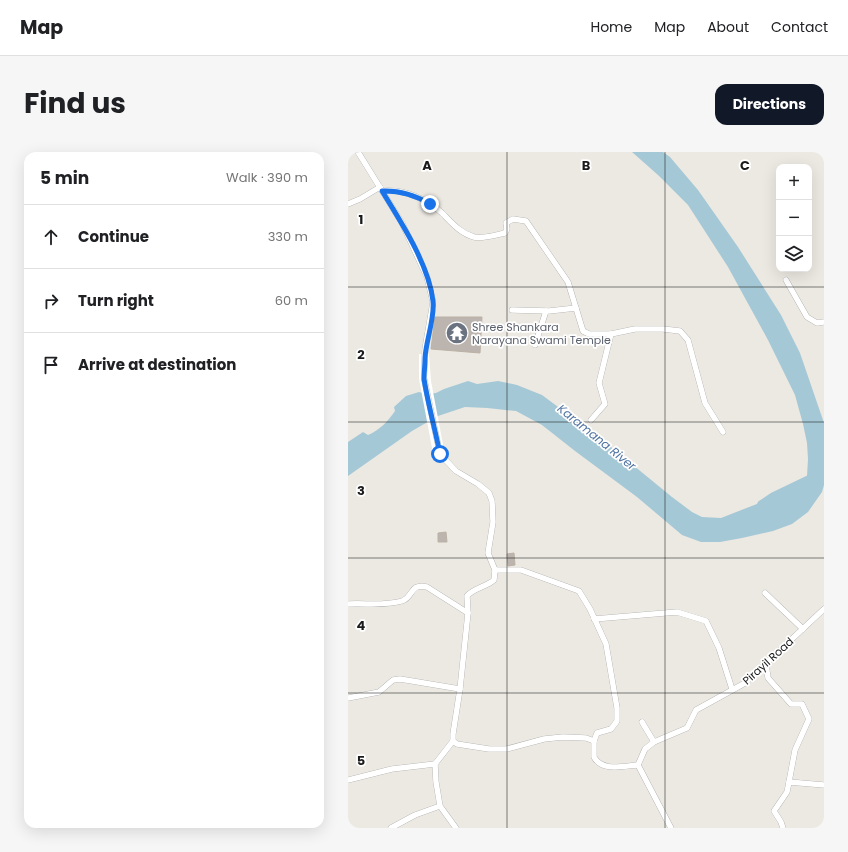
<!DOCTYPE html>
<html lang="en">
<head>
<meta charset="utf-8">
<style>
	:root { --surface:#fff; --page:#f6f6f6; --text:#202124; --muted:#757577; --line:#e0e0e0; --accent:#111827 }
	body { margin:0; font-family:Poppins,sans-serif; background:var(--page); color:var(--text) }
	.controls { position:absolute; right:12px; top:12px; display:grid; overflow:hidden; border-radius:8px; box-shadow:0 4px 16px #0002 }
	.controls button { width:36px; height:36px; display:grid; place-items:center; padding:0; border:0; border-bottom:1px solid var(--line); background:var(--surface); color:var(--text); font:20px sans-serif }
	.stop { position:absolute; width:12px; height:12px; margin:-9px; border:3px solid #1a73e8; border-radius:50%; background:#fff }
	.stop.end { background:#1a73e8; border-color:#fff; box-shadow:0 1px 4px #0008 }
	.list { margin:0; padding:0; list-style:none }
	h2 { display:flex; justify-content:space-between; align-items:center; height:52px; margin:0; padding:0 16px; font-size:17px }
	h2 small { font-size:13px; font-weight:400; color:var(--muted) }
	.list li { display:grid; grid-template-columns:26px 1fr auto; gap:12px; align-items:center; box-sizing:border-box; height:64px; padding:0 16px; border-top:1px solid var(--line) }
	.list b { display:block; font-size:15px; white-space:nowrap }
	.list em { font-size:13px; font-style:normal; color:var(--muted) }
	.icon { flex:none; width:22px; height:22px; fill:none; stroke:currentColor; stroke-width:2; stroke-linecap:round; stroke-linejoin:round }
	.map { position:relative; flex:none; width:476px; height:676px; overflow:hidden; border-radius:12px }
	header { display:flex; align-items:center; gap:24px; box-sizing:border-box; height:56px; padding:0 20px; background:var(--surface); border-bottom:1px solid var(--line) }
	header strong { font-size:19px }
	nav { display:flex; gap:22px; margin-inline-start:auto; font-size:14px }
	.intro { display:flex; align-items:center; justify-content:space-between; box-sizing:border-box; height:96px; padding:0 24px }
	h1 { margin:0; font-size:28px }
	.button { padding:10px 18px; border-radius:12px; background:var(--accent); color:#fff; font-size:14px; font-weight:700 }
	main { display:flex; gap:24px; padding:0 24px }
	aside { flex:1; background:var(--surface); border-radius:12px; box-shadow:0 4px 16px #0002 }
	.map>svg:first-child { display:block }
</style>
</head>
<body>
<header>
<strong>Map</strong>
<nav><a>Home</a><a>Map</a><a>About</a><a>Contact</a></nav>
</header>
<div class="intro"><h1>Find us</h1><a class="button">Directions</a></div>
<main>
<aside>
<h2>5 min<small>Walk · 390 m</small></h2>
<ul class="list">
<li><svg class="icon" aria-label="ahead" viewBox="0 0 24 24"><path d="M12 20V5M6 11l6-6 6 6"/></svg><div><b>Continue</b></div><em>330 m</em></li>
<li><svg class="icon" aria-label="right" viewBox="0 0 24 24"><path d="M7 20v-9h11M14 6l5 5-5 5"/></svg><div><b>Turn right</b></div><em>60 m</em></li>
<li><svg class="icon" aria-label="arrive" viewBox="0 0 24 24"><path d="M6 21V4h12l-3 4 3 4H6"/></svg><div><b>Arrive at destination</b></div></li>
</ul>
</aside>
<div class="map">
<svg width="476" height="676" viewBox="0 0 476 676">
	<rect width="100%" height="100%" fill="#ece9e2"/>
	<path fill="#a5c8d6" d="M284,0H315L322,5L350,38L390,95L433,163L452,201L476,271V333L474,340L460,360L444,372L425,379L394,386L372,390H353L334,383L289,345L227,299L194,273L168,259L139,256L117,255L90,264L64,279L0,324V290L15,280L20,283C32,278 40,269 47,259L46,255L58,244L71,240L78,242L88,241L96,237L120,229L129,232L150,229L169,233L194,243L252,286L324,345L344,360L354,365L373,366L452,335L459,324L460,307L459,291L455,272L447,243L420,188L380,115L340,53L310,23Z"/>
	<polygon fill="#fff" points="71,202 81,202 83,229 96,298 85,301 71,227"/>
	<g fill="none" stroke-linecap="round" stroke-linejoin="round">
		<polyline stroke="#a5c8d6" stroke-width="10" points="414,353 426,345 476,321"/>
	</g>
	<g fill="#bcb5af" stroke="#bcb1a5">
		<polygon points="87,165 134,165 132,201 83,197"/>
		<polygon points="98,380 99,390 90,390 90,381"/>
		<polygon points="166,401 167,413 160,414 159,402"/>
	</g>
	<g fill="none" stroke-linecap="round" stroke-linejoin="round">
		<g stroke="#9f9f9f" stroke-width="6">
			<g id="street">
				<polyline points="10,0 54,71 79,125 85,150 77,197 76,226 92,302 108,319 130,332 141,341 144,349 145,370 140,401 147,418"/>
				<path d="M35,39C56,37 79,47 94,61C104,71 112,81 126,85C135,87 148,83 157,81L159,77L158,71L165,67L178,69L220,130L235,179L241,182H263L251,231L257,252L243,268"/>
				<polyline points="0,52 12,47 32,35"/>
				<polyline points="438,128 459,165 469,171 476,170"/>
				<polyline points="164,158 201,159 228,156"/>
				<polyline points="263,182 287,177 315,177 332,179 340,188 357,251 375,280"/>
				<polyline points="187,193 198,159"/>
				<polyline points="417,441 455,477"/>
				<path d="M0,452C17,451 38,454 54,449C66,445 61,431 79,435L120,461"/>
				<polyline points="246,467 329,460 358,469 371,496 384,537"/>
				<polyline points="418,512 420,526 443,552 454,552 461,567 447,598 441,630"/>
				<path d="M112,537L120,461L119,444C126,436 138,435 146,428L147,418H173L231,439L242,457L258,492L269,556V569L263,577L249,581L246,589"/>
				<path d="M0,546L31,540L45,528L52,527L112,537L105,582V589L109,592L141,597H159L196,587L215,585L238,586L246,589V605C254,620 275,614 290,613"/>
				<polyline points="294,570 306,590"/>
				<polyline points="0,628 44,617 87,612"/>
				<polyline points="92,654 108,676"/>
				<polyline points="43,676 67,663 92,654 88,630 87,612 105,589"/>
				<polyline points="323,676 290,613 297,597 306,590 339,576 348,558 397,531 476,457"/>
				<polyline points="435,676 433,670 426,659 439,640 441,630 476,633"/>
			</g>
		</g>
		<use href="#street" stroke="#fff" stroke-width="5.5"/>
	</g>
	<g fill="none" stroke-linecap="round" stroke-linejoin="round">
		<path stroke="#1a73e8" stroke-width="5" d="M82,52C69,44 51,38 34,39C53,70 81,113 85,149C87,166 78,188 77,206C77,213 76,221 76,227C80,252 87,277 92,302"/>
	</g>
	<path fill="none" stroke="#1b1b1b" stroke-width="1" stroke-opacity="0.55" d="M159,0V676M317,0V676M0,135H476M0,270H476M0,406H476M0,541H476"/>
	<defs>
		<g id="temple-disc" transform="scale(1.15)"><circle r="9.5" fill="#6b7280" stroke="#fff"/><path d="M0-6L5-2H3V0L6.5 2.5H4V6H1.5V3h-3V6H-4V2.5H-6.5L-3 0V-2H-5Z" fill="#fff"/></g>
	</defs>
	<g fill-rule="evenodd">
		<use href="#temple-disc" x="109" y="181"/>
	</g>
	<g text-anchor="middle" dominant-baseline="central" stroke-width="3.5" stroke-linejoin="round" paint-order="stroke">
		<g font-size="11" fill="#5b616d" stroke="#fff" text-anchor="start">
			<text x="124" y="175">Shree Shankara<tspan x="124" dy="13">Narayana Swami Temple</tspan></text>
		</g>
		<g font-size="11" fill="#1b1b1b" stroke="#fff">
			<text transform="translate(420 509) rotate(-42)">Pirayil Road</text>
		</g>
		<g font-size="12" font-style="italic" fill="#5174a2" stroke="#fff">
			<text transform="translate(249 285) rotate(39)">Karamana River</text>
		</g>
	</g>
	<g font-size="13" text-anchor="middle" font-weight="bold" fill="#1b1b1b" stroke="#fff" stroke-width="3.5" stroke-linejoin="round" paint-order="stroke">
		<text x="79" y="18">A</text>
		<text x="238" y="18">B</text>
		<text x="397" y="18">C</text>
		<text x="13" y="72">1</text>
		<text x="13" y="207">2</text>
		<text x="13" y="343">3</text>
		<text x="13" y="478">4</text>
		<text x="13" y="613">5</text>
	</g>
</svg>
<div class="controls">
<button>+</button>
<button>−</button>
<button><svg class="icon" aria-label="layers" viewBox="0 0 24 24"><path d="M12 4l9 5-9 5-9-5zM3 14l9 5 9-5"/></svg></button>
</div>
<div class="stop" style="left:92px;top:302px"></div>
<div class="stop end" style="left:82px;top:52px"></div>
</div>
</main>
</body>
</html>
